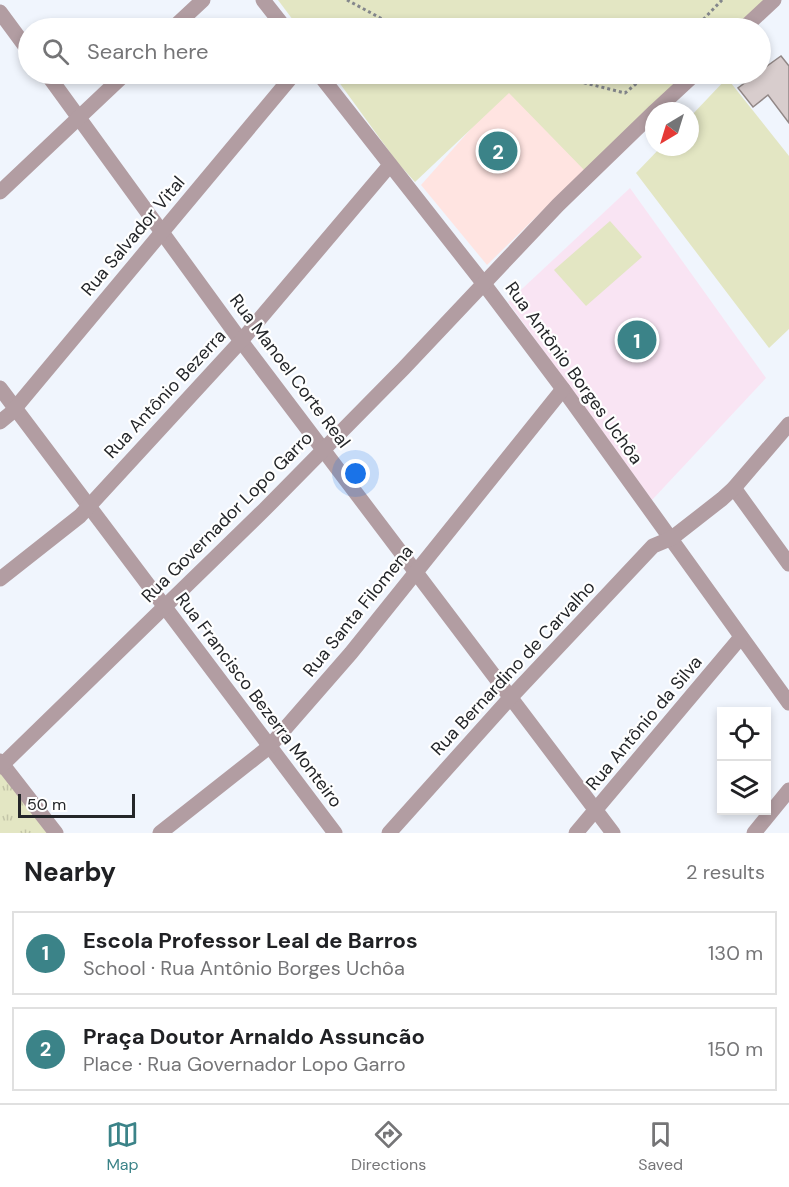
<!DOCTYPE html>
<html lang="en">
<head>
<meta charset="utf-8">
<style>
	:root { --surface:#fff; --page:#f6f6f6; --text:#202124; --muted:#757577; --line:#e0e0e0; --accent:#3b8388 }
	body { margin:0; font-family:"DM Sans",sans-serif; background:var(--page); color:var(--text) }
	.controls { position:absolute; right:18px; bottom:18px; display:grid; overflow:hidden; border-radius:0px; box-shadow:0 3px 9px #0003 }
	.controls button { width:54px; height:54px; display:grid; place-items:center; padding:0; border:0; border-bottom:2px solid var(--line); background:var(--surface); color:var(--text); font:30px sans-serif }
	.compass { position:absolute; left:645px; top:102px; width:54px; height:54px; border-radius:50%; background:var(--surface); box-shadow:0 3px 9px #0003; rotate:218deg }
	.scale { position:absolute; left:18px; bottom:15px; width:117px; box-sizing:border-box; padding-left:6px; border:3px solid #242629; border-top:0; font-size:16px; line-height:21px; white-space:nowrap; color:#242629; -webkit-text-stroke:4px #fff; paint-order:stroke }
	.you { position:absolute; left:356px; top:474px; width:21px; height:21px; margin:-15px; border:4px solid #fff; border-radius:50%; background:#1a73e8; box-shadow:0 0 0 9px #1a73e833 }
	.badge { display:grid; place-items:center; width:39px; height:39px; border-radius:50%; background:var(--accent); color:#fff; font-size:20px; font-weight:700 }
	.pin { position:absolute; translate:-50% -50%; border:3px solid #fff; box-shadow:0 2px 6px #0006 }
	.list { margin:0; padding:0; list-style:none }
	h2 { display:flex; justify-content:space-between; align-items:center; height:78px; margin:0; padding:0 24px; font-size:26px }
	h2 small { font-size:20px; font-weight:400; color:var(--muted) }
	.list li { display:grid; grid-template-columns:39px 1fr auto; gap:18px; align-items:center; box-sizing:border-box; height:84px; margin:0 12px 12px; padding:0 12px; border:2px solid var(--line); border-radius:0px }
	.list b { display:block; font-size:22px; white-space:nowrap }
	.list p { margin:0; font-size:20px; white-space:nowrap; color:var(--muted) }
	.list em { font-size:20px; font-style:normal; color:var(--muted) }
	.icon { flex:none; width:33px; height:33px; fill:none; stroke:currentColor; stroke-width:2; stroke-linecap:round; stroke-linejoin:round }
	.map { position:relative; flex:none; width:789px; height:833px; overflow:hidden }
	.search { position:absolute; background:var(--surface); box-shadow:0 3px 9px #0003; left:18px; right:18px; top:18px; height:66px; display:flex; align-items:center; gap:15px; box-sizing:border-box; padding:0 21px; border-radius:33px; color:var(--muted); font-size:22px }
	.sheet { height:270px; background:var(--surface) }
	nav { display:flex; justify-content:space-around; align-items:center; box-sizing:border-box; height:84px; border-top:2px solid var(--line); background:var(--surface); font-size:16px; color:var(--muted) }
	nav a { display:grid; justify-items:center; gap:3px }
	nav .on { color:var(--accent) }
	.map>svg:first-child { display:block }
</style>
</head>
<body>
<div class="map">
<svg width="789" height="833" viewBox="0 0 789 833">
	<defs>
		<pattern id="grass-tufts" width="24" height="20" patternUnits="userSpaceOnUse" patternTransform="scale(1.5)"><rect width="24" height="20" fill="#e3e6c3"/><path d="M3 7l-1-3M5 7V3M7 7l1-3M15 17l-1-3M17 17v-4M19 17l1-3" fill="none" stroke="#c3c5a8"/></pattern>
	</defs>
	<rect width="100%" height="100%" fill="#f0f5fd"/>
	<polygon fill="#ffe4e1" points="509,86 588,166 487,265 421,185"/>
	<polygon fill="#f9e4f3" points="630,188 766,378 652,500 508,302"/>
	<polygon fill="url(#grass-tufts)" points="0,767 56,833 0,833"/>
	<g fill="#e3e6c3">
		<polygon points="278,0 767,0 738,28 299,28"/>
		<polygon points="333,74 692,74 588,174 509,93 415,182 397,162"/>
		<polygon points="727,78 789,156 789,329 769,348 636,173 661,147 690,147 690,117"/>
		<polygon points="610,221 642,257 586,306 554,270"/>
	</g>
	<polygon fill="#d8cdcd" stroke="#918786" stroke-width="1.5" points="781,56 789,66 789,123 768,95 753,107 738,88 757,74 760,74 760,71"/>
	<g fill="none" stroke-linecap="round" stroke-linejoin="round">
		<g stroke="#83868b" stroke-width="3" stroke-dasharray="3 3" stroke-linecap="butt">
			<polyline points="347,0 399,28"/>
			<polyline points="695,28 722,0"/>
			<polyline points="549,74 625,93 648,74"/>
		</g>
		<g stroke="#b29da2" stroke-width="15">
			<polyline points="263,0 285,28"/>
			<polyline points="0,12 28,50"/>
			<polyline points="744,28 774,0"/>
			<polyline points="47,74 241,341 613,833"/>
			<polyline points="319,74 484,284 563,389 789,703"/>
			<polyline points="655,111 695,74"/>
			<polyline points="0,388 335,833"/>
			<polyline points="0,422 11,413 294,74"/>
			<polyline points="734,488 789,564"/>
			<polyline points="0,579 80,516 241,341 390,165"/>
			<polyline points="0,761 56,833"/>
			<polyline points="0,767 264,510 404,368 558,205 654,112"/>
			<polyline points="160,833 269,747 351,653 563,389"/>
			<polyline points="389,833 510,698 653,546 672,538 722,499 734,488 789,424"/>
			<polyline points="576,833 741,637"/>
			<polyline points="754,833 789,790"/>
		</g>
		<g stroke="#b29da2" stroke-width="15">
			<polyline points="173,28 203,0"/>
			<polyline points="0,192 125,74"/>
		</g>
	</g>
	<g text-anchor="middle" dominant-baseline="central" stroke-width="4.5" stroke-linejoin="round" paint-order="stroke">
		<g font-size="18" fill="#242629" stroke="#fff">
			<text transform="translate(133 236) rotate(-50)">Rua Salvador Vital</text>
			<text transform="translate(290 371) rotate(53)">Rua Manoel Corte Real</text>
			<text transform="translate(574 373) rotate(54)">Rua Antônio Borges Uchôa</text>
			<text transform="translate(165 394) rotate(-47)">Rua Antônio Bezerra</text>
			<text transform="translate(227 517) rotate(-45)">Rua Governador Lopo Garro</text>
			<text transform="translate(358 611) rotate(-51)">Rua Santa Filomena</text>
			<text transform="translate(513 668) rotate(-47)">Rua Bernardino de Carvalho</text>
			<text transform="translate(259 700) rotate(53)">Rua Francisco Bezerra Monteiro</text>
			<text transform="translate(644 723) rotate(-50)">Rua Antônio da Silva</text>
		</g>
	</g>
</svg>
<div class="controls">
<button><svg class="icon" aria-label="locate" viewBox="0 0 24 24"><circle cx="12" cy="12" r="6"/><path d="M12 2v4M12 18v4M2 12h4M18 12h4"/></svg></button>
<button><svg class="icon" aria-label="layers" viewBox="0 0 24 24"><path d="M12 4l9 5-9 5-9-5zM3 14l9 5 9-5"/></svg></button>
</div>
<svg class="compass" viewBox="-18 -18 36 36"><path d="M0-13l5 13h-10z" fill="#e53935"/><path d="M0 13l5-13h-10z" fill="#757577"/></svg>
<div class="scale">50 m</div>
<div class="you"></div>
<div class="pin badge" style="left:637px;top:340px">1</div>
<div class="pin badge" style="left:498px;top:151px">2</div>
<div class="search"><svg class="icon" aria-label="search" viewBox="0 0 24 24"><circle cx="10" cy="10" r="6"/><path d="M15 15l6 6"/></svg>Search here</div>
</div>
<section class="sheet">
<h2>Nearby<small>2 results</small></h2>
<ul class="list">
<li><span class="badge">1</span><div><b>Escola Professor Leal de Barros</b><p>School · Rua Antônio Borges Uchôa</p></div><em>130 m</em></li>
<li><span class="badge">2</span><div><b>Praça Doutor Arnaldo Assuncão</b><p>Place · Rua Governador Lopo Garro</p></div><em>150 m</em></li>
</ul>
</section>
<nav>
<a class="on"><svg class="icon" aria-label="map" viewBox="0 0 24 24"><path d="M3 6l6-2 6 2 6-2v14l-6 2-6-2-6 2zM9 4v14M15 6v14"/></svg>Map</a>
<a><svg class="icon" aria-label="directions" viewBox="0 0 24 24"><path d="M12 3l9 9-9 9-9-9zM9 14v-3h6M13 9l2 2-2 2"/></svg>Directions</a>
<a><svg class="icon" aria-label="saved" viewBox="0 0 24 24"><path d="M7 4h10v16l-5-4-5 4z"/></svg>Saved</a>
</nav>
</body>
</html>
